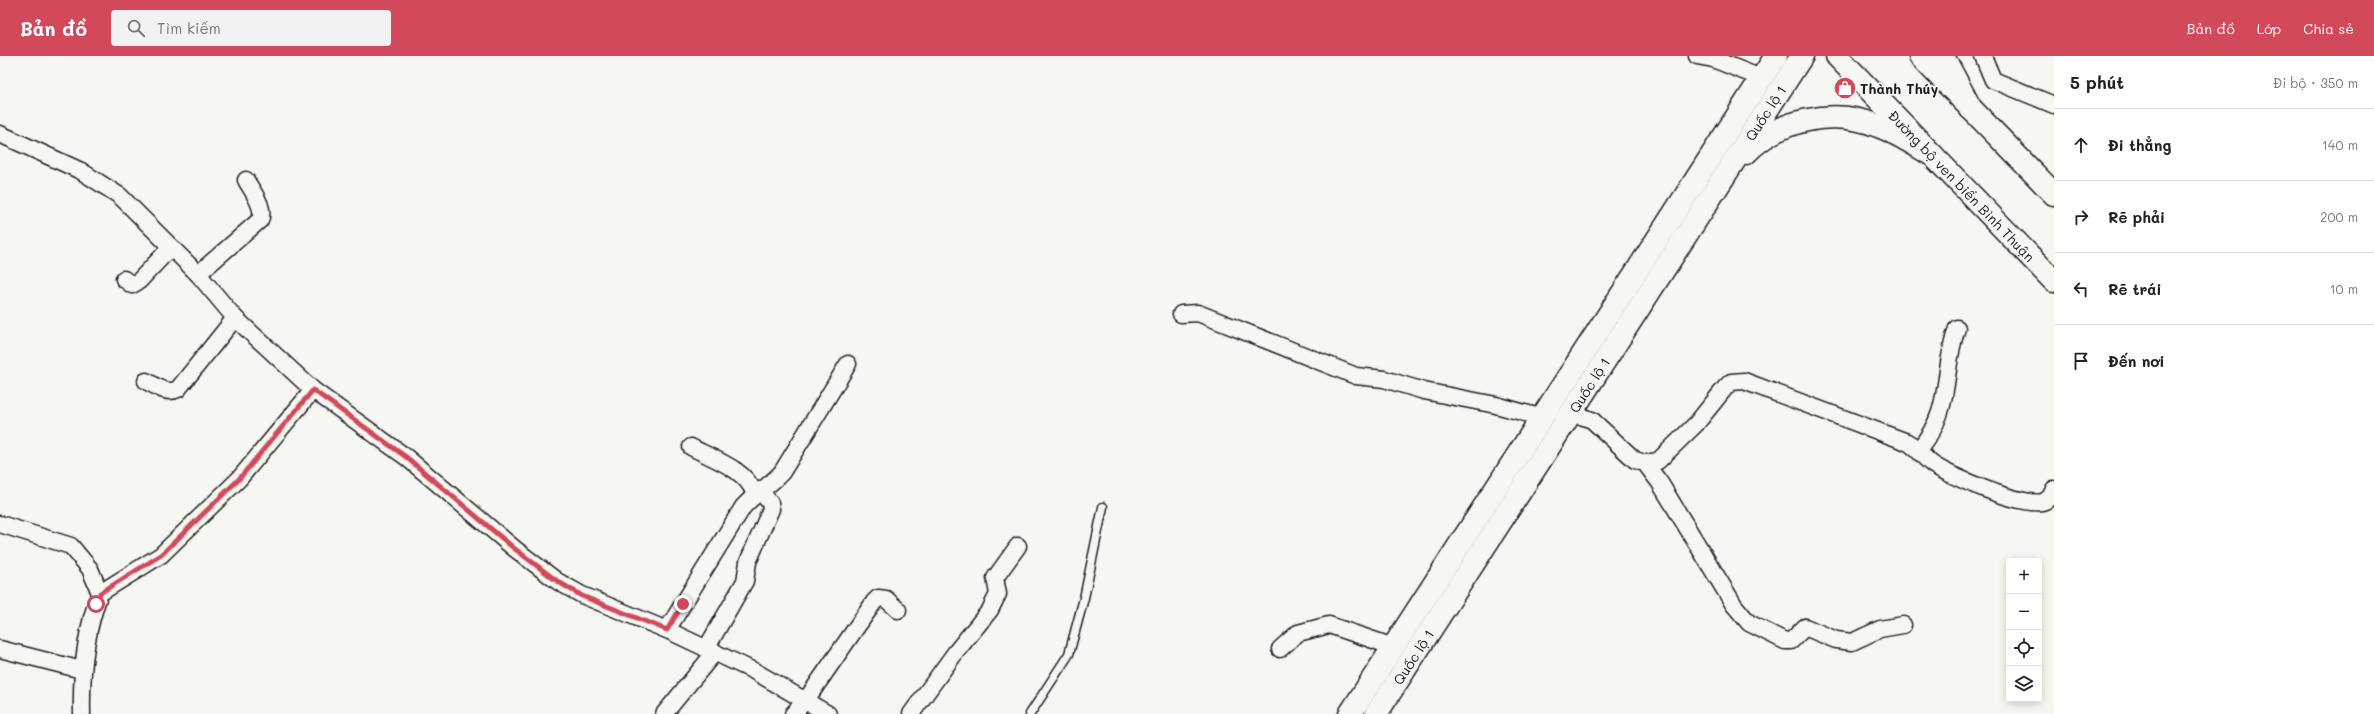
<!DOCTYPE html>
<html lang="vi">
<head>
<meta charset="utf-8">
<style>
	:root { --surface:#fff; --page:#f2f2f2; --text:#222; --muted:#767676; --line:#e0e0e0; --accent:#d1495b }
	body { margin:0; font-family:Mali,sans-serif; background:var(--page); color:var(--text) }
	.controls { position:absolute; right:12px; bottom:12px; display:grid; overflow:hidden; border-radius:4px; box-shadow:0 2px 10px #0003 }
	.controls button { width:36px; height:36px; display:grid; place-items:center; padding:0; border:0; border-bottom:1px solid var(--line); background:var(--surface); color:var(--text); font:20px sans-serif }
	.stop { position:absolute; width:12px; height:12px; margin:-9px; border:3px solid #d1495b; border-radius:50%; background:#fff }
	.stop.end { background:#d1495b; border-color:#fff; box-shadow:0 1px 4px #0008 }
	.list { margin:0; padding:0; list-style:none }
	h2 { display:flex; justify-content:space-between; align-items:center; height:52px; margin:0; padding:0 16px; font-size:17px }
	h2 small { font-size:13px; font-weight:400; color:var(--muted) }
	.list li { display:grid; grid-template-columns:26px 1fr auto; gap:12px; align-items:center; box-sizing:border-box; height:72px; padding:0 16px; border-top:1px solid var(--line) }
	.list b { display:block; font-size:15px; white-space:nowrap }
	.list em { font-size:13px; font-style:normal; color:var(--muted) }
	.icon { flex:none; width:22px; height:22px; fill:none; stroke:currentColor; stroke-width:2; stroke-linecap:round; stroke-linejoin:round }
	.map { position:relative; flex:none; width:2054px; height:658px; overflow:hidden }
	header { display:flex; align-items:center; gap:24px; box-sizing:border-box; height:56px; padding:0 20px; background:var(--accent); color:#fff }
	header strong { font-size:19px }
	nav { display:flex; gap:22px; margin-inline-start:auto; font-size:14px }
	.search { width:280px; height:36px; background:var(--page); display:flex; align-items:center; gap:10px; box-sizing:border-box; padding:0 14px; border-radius:4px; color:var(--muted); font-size:15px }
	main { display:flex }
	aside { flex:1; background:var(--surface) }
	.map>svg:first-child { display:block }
</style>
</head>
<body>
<header>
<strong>Bản đồ</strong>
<div class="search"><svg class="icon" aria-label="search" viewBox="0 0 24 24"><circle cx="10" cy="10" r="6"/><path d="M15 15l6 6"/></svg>Tìm kiếm</div>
<nav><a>Bản đồ</a><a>Lớp</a><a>Chia sẻ</a></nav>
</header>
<main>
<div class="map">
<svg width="2054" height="658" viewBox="0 0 2054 658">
	<rect width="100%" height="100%" fill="#f6f6f2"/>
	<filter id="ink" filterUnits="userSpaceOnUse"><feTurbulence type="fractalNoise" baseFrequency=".025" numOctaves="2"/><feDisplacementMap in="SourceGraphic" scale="8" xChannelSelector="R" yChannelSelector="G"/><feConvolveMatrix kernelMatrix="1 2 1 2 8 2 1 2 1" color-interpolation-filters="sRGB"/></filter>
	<g filter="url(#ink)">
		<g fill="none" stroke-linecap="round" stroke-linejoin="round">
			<g stroke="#1c1c1c" stroke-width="11">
				<polyline id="lane" points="1030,658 1069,598 1084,542 1103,451"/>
			</g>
			<g stroke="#1c1c1c" stroke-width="19">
				<g id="street">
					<polyline points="1697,0 1713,3 1761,22"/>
					<polyline points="1983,0 1993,24 2054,49"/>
					<polyline points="0,78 81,115 120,140 198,218 235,262 313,334 406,401 515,493 557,525 582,539 667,574 754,615 828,658"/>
					<path d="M198,218L260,164C266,152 252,135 246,124"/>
					<polyline points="124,223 132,229 139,225 171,191"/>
					<polyline points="1181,258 1198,257 1356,320 1384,323 1424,335 1496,349 1543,362"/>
					<path d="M146,325C156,330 167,339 178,333L235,262"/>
					<path d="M1572,357L1592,364L1635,404L1645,407L1658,405L1696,368L1725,332L1731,326L1744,325L1907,386C1917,391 1923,401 1932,408C1947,419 2028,454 2045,445C2049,443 2052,438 2054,433"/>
					<path d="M691,391C713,403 746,413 754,437"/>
					<path d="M1918,394C1954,353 1941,318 1957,272"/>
					<polyline points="1645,407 1660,427 1734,549 1749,567 1785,585 1791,585 1805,571 1836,584 1852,586 1880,573 1903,569"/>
					<path d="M0,468L71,490L90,513L100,537C85,576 81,617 82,658"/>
					<polyline points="100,537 161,499 239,423 313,334"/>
					<path d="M667,574L743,451C755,437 771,429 782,416L848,308"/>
					<polyline points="0,593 82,614"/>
					<polyline points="706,593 745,525 748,506 771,453 770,447 760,434"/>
					<polyline points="1280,593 1298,577 1329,569 1394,591"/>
					<polyline points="664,658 715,596"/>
					<polyline points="793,658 806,644 874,546 878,542 886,543 898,554"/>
					<polyline points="911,658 955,597 990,554 998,538 995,522 1018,490"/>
				</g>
			</g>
			<g stroke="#1c1c1c" stroke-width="25">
				<g id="secondary">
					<path id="s1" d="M1837,0L2054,225"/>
					<polyline points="1920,0 2054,138"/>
				</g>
			</g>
			<g stroke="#1c1c1c" stroke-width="25">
				<g id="highway">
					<polyline points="1943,0 1971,53"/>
					<path d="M1746,97C1778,63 1835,52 1878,70C1897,77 1915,89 1932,99"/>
					<polyline points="1350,658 1776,0"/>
					<path id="s2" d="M1376,658L1802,0"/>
				</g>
			</g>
			<use href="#lane" stroke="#f6f6f2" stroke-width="8"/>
			<use href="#street" stroke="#f6f6f2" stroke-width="16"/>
			<use href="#secondary" stroke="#f6f6f2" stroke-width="22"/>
			<use href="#highway" stroke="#f6f6f2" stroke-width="22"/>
		</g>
	</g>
	<g fill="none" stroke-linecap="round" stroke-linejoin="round" filter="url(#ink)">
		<polyline stroke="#d1495b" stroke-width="5" points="96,548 100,537 161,499 239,423 313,334 406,401 515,493 557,525 582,540 667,574 683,548"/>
	</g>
	<defs>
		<g id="shop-disc" transform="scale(1.15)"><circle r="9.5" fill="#d1495b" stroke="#f6f6f2"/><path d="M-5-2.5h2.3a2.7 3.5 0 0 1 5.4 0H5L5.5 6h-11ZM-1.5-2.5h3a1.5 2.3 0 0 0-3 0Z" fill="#fff"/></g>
	</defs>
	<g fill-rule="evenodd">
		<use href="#shop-disc" x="1845" y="32"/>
	</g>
	<g text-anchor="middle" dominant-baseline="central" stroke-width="3.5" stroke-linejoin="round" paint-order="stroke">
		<g font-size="14" font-weight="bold" fill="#1c1c1c" stroke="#f6f6f2" text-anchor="start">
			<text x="1860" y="32">Thành Thúy</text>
		</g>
		<g font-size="14" fill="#1c1c1c" stroke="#f6f6f2">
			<text stroke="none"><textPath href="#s2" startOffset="716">Quốc lộ 1</textPath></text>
			<text stroke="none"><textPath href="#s1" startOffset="180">Đường bộ ven biển Bình Thuận</textPath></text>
			<text stroke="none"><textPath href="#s2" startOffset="392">Quốc lộ 1</textPath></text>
			<text stroke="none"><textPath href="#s2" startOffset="68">Quốc lộ 1</textPath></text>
		</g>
	</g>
</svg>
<div class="controls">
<button>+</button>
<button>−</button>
<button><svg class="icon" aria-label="locate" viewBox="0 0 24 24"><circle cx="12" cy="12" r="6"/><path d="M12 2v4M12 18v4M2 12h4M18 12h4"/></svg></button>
<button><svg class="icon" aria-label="layers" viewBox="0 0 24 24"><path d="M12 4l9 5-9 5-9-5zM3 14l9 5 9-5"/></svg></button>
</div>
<div class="stop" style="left:96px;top:548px"></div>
<div class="stop end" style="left:683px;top:548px"></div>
</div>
<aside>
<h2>5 phút<small>Đi bộ · 350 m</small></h2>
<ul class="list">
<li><svg class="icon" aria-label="ahead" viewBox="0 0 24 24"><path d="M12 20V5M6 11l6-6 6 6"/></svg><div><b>Đi thẳng</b></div><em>140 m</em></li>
<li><svg class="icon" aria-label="right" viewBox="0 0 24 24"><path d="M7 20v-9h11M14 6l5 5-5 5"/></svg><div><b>Rẽ phải</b></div><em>200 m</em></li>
<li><svg class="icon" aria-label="left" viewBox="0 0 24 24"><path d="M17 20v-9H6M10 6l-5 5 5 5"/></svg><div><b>Rẽ trái</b></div><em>10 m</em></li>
<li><svg class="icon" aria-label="arrive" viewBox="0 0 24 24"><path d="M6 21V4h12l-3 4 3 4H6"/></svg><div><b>Đến nơi</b></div></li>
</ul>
</aside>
</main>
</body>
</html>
